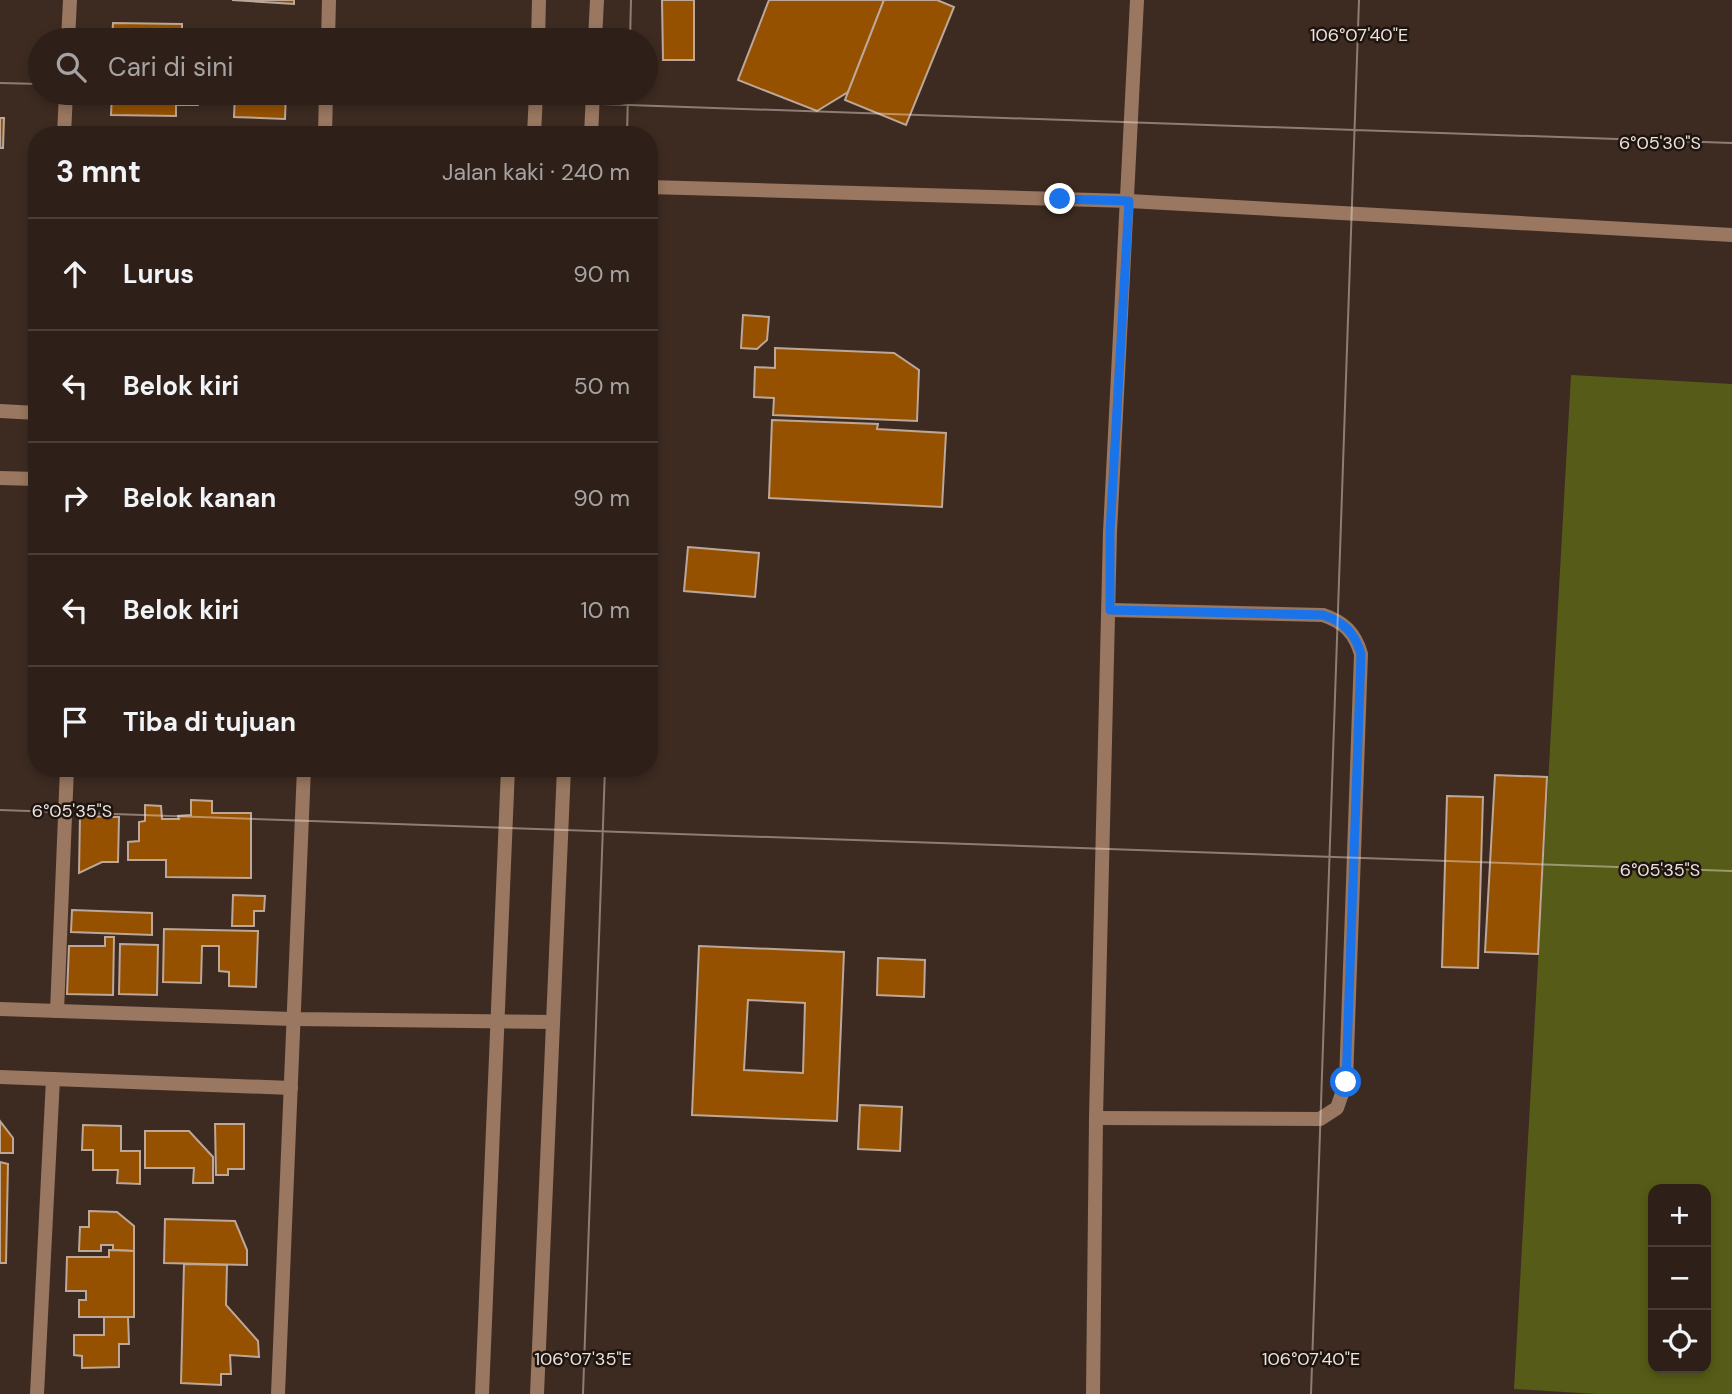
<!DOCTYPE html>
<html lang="id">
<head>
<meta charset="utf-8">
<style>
	:root { --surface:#2e2019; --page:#3a2d26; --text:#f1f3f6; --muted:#a7a3a2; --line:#493e38 }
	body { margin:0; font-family:"DM Sans",sans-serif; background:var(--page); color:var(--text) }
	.controls { position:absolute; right:21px; bottom:21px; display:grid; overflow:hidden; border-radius:14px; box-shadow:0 4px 10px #0003 }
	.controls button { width:63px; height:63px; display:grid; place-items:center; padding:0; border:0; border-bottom:2px solid var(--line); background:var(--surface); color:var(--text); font:35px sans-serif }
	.stop { position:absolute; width:21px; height:21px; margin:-16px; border:5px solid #1a73e8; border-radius:50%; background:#fff }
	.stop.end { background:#1a73e8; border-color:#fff; box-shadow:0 2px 7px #0008 }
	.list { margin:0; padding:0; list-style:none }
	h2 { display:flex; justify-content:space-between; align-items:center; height:91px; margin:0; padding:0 28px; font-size:30px }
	h2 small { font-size:23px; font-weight:400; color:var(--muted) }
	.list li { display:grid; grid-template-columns:46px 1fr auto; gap:21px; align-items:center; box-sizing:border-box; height:112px; padding:0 28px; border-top:2px solid var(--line) }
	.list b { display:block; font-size:26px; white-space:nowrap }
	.list em { font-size:23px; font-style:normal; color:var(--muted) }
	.icon { flex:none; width:38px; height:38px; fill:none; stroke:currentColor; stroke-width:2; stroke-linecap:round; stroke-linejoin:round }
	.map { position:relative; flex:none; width:1732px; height:1394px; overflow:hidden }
	.search { position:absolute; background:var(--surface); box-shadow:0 4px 10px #0003; left:28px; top:28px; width:630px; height:77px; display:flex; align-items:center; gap:18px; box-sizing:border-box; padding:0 24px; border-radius:38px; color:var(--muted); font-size:26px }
	.panel { position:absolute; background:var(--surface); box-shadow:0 4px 10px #0003; left:28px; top:126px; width:630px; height:651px; border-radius:28px }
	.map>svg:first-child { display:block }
</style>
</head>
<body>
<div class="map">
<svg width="1732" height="1394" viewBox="0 0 1732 1394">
	<rect width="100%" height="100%" fill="#3d2b21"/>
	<path fill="#565c17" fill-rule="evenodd" d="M1571,375L1732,384V1394H1596L1514,1389ZM1706,1189V1368H1653V1189Z"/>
	<g fill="#955100" stroke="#bca798" stroke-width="2" fill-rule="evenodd">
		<polygon points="232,0 294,0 294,4"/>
		<polygon points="662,0 694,0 694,60 663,60"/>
		<polygon points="769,0 884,0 848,92 817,111 738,80"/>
		<polygon points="884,0 937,0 954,7 906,125 845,100"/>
		<polygon points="113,23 182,24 182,40 112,40"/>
		<polygon points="237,30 288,32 288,40 237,40"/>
		<polygon points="112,93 199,93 198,105 176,105 176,116 111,115"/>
		<polygon points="235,93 286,93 285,119 234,117"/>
		<polygon points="0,118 4,118 3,148 0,148"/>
		<polygon points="743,315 769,317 767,340 757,349 741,348"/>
		<polygon points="775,348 894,353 919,370 917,421 773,415 774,398 754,397 755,367 775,368"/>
		<polygon points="772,420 878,424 877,429 946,433 942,507 769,498"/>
		<polygon points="688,547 759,553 755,597 684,591"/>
		<polygon points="1495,775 1547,777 1538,954 1485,952"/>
		<polygon points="1447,796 1483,797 1478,968 1442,967"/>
		<polygon points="191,800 212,801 212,813 251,813 251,878 166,877 166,860 128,860 128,842 139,841 139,822 145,821 145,805 161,806 162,819 179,819 178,816 191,815"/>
		<polygon points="80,816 119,817 118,862 102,862 79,873"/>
		<polygon points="233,895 265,896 264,911 254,911 254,926 232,926"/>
		<polygon points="72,910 152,913 152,935 71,932"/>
		<polygon points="164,929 258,931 256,987 229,986 229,972 219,971 219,946 202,946 201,983 163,982"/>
		<polygon points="105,937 114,937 113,995 67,994 69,946 105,946"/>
		<polygon points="120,944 158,945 157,995 119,994"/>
		<path d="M699,946L844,952L837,1121L692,1115ZM748,1000L805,1003L803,1073L744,1070Z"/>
		<polygon points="878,958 925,960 924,997 877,995"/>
		<polygon points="860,1105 902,1107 900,1151 858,1149"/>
		<polygon points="0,1121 13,1138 13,1153 0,1153"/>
		<polygon points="215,1124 244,1124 244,1169 228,1169 228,1175 216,1175"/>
		<polygon points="83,1125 121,1126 121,1151 140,1151 140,1184 117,1183 118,1170 93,1170 93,1150 82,1150"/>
		<polygon points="145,1131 189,1131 213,1157 213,1183 193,1183 194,1168 145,1168"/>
		<polygon points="0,1162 8,1164 6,1263 0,1263"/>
		<polygon points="89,1211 117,1212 134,1226 134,1251 113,1250 113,1245 101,1245 101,1251 79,1251 80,1227 89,1227"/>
		<polygon points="165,1219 235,1221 247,1250 247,1265 164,1263"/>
		<polygon points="109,1250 134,1251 134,1317 79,1317 79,1300 86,1300 86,1291 66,1291 67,1257 109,1257"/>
		<polygon points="184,1264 227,1265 226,1305 258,1341 259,1357 230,1355 231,1374 221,1374 221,1385 181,1383"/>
		<polygon points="104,1317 128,1317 129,1344 119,1344 119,1367 82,1368 82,1356 74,1355 74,1335 104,1335"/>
	</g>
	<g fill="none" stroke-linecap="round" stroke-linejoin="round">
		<g stroke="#997760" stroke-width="14">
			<polyline points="68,40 70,0"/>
			<polyline points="328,40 329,0"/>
			<polyline points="538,40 539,0"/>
			<polyline points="595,40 597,0"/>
			<polyline points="64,135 66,93"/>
			<polyline points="325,135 326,93"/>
			<polyline points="534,135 536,93"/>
			<polyline points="591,135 593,93"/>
			<polyline points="649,187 1129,201 1732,235"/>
			<polyline points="0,411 37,413"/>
			<polyline points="0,478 37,479"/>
			<polyline points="0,1009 293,1019 553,1022"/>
			<polyline points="57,1011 67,768"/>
			<polyline points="0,1077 291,1088"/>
			<path d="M1096,1118L1320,1119L1337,1108L1346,1082L1361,654C1355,633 1344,622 1323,615L1110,610"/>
			<polyline points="37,1394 53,1079"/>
			<polyline points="278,1394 304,768"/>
			<polyline points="482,1394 508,768"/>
			<polyline points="537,1394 564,768"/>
			<polyline points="1093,1394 1096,1118 1110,532 1137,0"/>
		</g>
	</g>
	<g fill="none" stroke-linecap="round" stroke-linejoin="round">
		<path stroke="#1a73e8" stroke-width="9" d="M1060,199L1129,201L1110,532V610L1323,615C1344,622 1355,633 1361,654L1346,1082"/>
	</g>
	<path fill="none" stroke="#efe2dc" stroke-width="2" stroke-opacity="0.45" d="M630,40L631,0M0,83L40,84M281,93L1732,143M627,135L628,93M0,810L1732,871M583,1394L605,768M1311,1394L1359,0"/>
	<g font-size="18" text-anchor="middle" fill="#efe2dc" stroke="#1e1511" stroke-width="5" stroke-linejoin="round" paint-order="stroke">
		<text x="1359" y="41">106°07'40"E</text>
		<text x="1660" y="149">6°05'30"S</text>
		<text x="72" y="817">6°05'35"S</text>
		<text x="1660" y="876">6°05'35"S</text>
		<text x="583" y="1365">106°07'35"E</text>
		<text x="1311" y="1365">106°07'40"E</text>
	</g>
</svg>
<div class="controls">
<button>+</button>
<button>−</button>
<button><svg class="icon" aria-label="locate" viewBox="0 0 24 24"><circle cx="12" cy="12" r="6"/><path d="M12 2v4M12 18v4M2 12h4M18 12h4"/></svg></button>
</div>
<div class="stop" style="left:1346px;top:1082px"></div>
<div class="stop end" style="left:1060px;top:199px"></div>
<div class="search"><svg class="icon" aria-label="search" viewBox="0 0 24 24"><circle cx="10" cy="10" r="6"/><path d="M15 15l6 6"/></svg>Cari di sini</div>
<section class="panel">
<h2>3 mnt<small>Jalan kaki · 240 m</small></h2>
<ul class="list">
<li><svg class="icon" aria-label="ahead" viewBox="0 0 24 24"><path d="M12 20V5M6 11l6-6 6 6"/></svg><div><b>Lurus</b></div><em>90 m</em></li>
<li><svg class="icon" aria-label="left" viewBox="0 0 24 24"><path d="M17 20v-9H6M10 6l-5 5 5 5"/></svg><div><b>Belok kiri</b></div><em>50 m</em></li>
<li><svg class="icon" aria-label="right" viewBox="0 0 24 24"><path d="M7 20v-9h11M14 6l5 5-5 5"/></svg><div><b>Belok kanan</b></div><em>90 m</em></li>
<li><svg class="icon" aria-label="left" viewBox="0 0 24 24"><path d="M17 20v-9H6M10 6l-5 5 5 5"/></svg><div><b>Belok kiri</b></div><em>10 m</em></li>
<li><svg class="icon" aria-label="arrive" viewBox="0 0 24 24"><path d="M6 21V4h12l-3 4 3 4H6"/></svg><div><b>Tiba di tujuan</b></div></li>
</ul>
</section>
</div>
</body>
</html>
